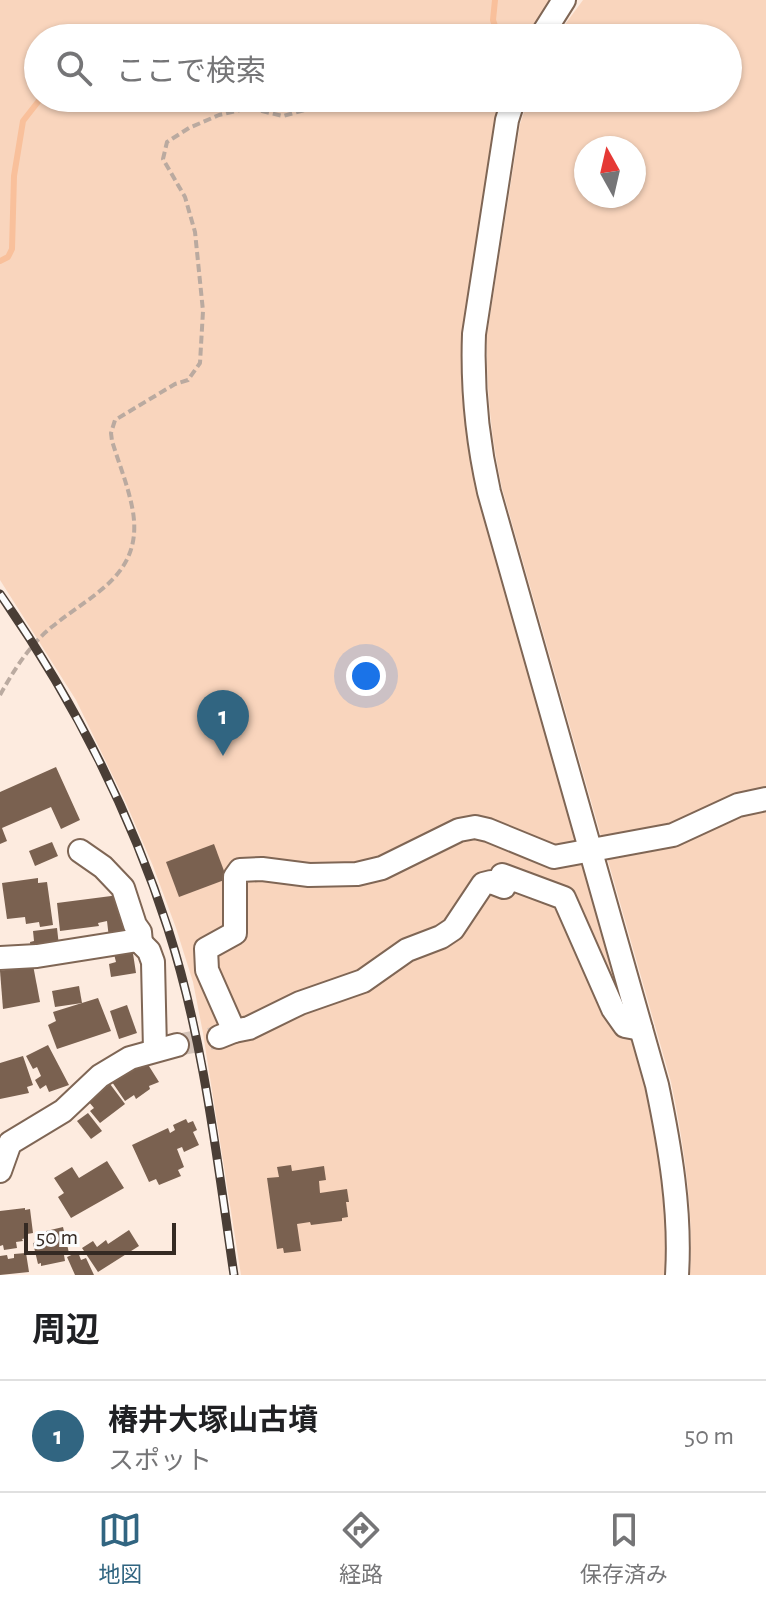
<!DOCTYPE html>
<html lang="ja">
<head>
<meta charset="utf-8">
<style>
	:root { --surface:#fff; --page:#f6f6f6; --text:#202124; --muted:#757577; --line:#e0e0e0; --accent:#316581 }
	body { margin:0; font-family:"Alegreya Sans","Noto Sans JP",sans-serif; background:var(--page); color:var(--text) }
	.compass { position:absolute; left:574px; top:136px; width:72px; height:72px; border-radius:50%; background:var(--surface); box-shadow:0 2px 6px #0004; rotate:352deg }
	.scale { position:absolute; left:24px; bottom:20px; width:152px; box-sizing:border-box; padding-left:8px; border:4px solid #352a23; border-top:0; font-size:22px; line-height:28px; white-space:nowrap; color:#352a23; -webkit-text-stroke:6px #fcfcfc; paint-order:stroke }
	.you { position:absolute; left:366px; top:676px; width:28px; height:28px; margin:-20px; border:6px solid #fff; border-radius:50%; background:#1a73e8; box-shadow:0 0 0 12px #1a73e833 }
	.badge { display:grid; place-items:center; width:52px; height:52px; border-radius:50%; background:var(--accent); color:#fff; font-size:26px; font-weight:700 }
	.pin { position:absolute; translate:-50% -66px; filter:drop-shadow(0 2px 4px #0008) }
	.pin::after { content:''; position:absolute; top:42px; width:28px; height:24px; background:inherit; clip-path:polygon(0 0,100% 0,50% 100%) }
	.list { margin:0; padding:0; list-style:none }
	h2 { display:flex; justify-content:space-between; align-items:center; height:104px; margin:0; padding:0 32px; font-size:34px }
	h2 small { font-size:26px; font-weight:400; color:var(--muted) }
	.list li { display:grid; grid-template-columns:52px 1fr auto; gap:24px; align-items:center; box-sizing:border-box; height:112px; padding:0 32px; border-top:2px solid var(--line) }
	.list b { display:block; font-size:30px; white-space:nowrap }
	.list p { margin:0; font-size:26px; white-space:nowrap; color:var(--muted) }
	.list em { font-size:26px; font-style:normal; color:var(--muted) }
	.icon { flex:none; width:44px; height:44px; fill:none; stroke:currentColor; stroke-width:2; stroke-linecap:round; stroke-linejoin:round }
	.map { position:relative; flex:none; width:766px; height:1275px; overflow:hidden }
	.search { position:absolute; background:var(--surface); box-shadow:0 2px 6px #0004; left:24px; right:24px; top:24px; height:88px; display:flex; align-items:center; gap:20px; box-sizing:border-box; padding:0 28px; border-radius:44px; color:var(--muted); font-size:30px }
	.sheet { height:216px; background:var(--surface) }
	nav { display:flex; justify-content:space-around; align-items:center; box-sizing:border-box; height:112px; border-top:2px solid var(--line); background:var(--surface); font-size:22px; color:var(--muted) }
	nav a { display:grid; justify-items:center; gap:4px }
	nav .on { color:var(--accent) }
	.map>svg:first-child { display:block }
</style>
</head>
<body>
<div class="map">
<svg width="766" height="1275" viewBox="0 0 766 1275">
	<rect width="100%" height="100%" fill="#fdebdf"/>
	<g fill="#f9d5bd" fill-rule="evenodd">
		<path d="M0,0H549L526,38H38V98H502L495,118L462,332C460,388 465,441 477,495L645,1088C659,1149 668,1212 665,1275H241L203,1033L193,982L176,928L153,866L126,803L76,700L0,580Z"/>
		<path d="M583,0H766V1275H690C694,1210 684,1145 671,1082L502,488C491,437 486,387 487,335L520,124L529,98H728V38H555ZM586,148H634V196H586Z"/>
	</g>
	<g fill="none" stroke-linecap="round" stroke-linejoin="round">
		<g stroke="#f9c09b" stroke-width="6">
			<polyline points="495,0 493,20 499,38"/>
			<path d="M264,38C294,26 320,33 351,38"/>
			<polyline points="0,261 8,257 12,249 14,176 23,121 41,98"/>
		</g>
	</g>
	<g fill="#7a6150">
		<polygon points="56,767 80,820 61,829 51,807 2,828 7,841 0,844 0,792"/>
		<polygon points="52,842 58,856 35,866 29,851"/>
		<polygon points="214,844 227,879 179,897 166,862"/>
		<polygon points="38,878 38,883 47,882 53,925 40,927 39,922 26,924 25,917 7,919 2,883"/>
		<polygon points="119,895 124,936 109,938 107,921 98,923 99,926 60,931 57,903"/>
		<polygon points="57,928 59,946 31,950 30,942 34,941 33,931"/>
		<polygon points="132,947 136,973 111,977 109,964 116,962 113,950"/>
		<polygon points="33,965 40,1002 3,1009 0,971"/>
		<polygon points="79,986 82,1003 55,1007 52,991"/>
		<polygon points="98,998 111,1031 57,1049 48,1025 56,1021 53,1012"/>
		<polygon points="127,1005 137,1033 119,1039 110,1011"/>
		<polygon points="48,1045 69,1085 49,1092 46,1085 40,1089 35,1080 41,1076 37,1067 33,1069 26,1056"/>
		<polygon points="23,1056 33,1085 27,1087 29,1093 0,1099 0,1063"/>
		<polygon points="139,1063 142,1067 147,1063 159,1082 149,1086 150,1089 136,1099 134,1095 125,1101 112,1082"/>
		<polygon points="110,1084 125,1104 100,1123 90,1111 94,1108 88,1101"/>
		<polygon points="88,1113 102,1131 91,1139 77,1121"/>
		<polygon points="186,1119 188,1123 193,1121 197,1130 193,1132 199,1145 184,1152 182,1147 177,1149 184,1167 178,1170 181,1176 159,1185 156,1179 149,1182 132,1145 168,1128 170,1133 175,1130 173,1125"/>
		<polygon points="107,1161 124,1188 71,1218 58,1197 64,1193 54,1178 72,1167 79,1178"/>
		<polygon points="291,1165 292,1171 324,1166 326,1180 319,1181 320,1193 347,1189 349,1202 346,1202 348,1217 342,1218 342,1221 311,1225 310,1222 297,1224 301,1251 284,1253 283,1248 277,1249 267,1178 279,1177 277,1167"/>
		<polygon points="25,1208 25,1210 30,1209 33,1233 27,1234 27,1238 22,1239 23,1241 16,1242 17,1248 4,1250 3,1245 0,1246 0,1211"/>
		<polygon points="63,1227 69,1253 64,1255 65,1261 41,1266 41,1263 38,1264 33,1243 44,1241 42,1232"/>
		<polygon points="129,1230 139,1246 98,1272 82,1248 93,1241 97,1247 106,1240 108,1244"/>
		<polygon points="78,1252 81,1260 86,1258 94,1275 75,1275 67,1257"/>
		<polygon points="26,1253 29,1272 0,1275 0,1256 7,1255 8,1259 14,1258 14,1254"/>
	</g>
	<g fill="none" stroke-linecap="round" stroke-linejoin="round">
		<polyline stroke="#d5c4b9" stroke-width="22" stroke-dasharray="22 11" stroke-linecap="butt" points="177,1045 219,1037"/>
		<g stroke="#7f6655" stroke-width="26">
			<g id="minor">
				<polyline points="540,38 564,0"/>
				<path d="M514,98L507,120L474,334C472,388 477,439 489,492L657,1085C670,1147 681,1211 677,1275"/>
				<polyline points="80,851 103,867 123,888 135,925 140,932 141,943"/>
				<polyline points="0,958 37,956 138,940 149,951 153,962 155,1050"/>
				<polyline points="234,1031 249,1028 300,1003 363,981 407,950 441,937 453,929 483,884 491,882 504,887 502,875 564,898 613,1009 625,1026 641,1029"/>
				<polyline points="219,1037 234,1031 207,970 206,949 235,933 235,877 240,870 262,869 309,875 357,874 382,868 459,830 475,827 488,830 554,857 673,835 738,805 766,799"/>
				<polyline points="0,1171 10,1143 63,1111 100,1076 130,1058 177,1045"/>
			</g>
		</g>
		<g stroke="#baaaa0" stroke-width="4" stroke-dasharray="8 4" stroke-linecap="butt">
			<polyline points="441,98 465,109 487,103 491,98"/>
			<path d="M0,695C14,670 30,644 53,626C92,594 143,575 133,512C129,488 119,464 112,441L111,433L115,420L175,384L188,380L200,363L203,311L195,232L185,197L163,159L167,142L189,128L219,115L249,108L283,116L348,98"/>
		</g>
		<use href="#minor" stroke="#fff" stroke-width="22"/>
		<g stroke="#4a3e36" stroke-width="9">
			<path id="rail" d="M0,594C71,696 130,811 168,929C204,1041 217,1160 234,1275"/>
		</g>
		<use href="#rail" stroke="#fcfcfc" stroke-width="6" stroke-dasharray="18" stroke-linecap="butt"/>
	</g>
</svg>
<svg class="compass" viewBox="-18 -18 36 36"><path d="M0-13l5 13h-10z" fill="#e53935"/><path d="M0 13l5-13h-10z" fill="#757577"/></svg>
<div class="scale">50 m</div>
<div class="you"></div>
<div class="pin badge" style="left:223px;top:756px">1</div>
<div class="search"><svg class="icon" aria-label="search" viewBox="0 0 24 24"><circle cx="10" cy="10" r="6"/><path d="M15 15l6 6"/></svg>ここで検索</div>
</div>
<section class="sheet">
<h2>周辺<small></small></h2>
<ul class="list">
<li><span class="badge">1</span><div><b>椿井大塚山古墳</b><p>スポット</p></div><em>50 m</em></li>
</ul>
</section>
<nav>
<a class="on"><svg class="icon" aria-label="map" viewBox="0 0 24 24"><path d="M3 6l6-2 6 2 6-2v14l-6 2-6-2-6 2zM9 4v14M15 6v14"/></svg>地図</a>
<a><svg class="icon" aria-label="directions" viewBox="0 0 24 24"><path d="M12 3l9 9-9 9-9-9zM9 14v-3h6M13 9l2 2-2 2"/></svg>経路</a>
<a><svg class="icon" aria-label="saved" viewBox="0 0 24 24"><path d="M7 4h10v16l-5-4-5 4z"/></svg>保存済み</a>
</nav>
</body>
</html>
